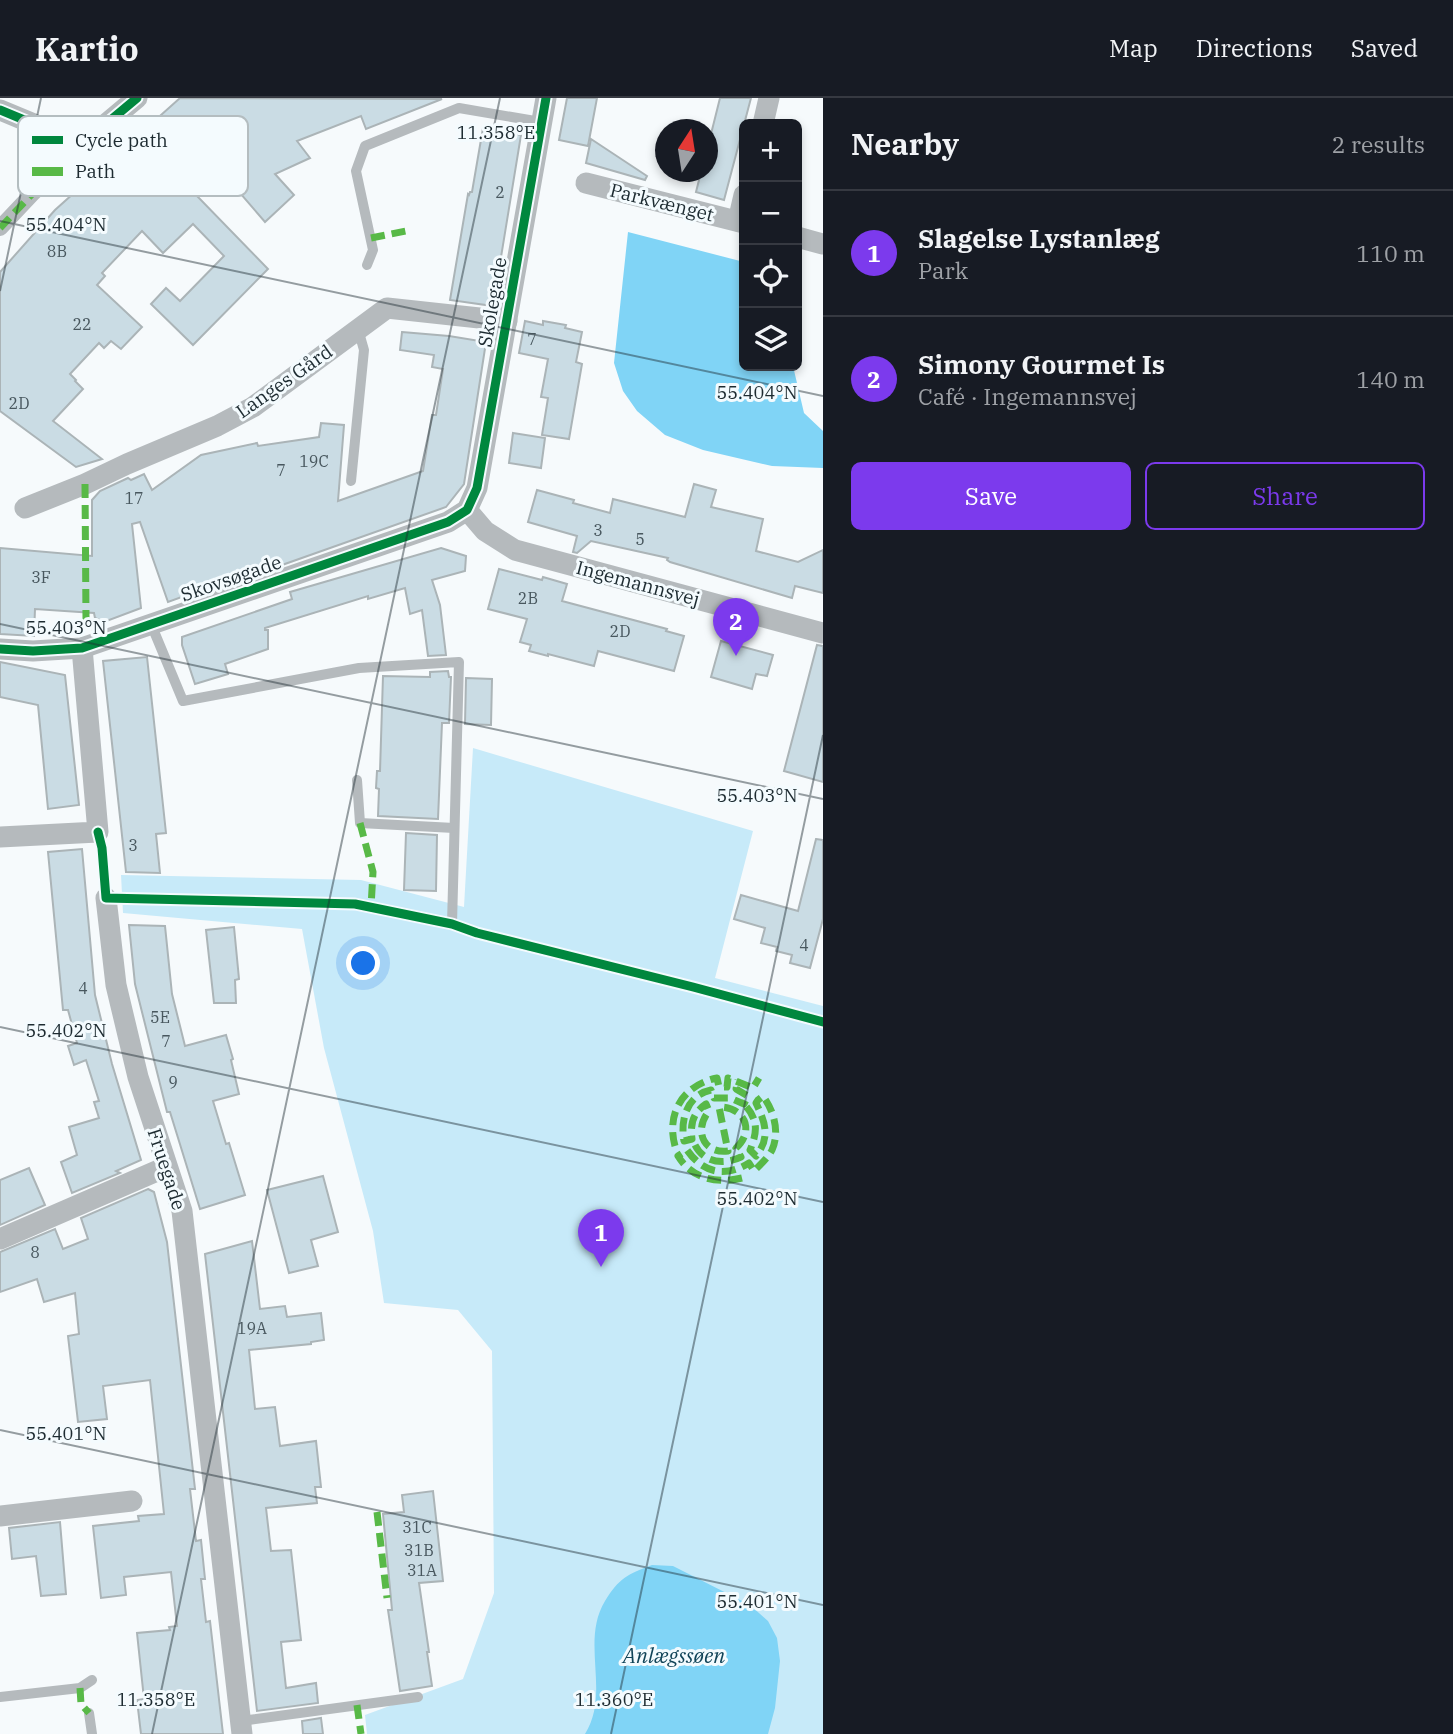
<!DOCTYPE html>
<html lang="en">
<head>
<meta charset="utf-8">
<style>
	:root { --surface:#171b24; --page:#242831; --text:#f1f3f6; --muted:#9ea1a6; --line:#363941; --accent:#7c3aed }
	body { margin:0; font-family:"IBM Plex Serif",serif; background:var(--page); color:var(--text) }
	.controls { position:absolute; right:21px; top:21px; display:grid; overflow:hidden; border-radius:10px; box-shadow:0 4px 10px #0003 }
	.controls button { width:63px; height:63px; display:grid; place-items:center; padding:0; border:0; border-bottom:2px solid var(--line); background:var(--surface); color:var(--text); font:35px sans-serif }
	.compass { position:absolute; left:655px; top:21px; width:63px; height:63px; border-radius:50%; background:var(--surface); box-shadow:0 4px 10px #0003; rotate:12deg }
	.you { position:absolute; left:364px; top:866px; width:24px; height:24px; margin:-18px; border:5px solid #fff; border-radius:50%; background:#1a73e8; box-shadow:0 0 0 10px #1a73e833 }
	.badge { display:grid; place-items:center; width:46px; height:46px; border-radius:50%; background:var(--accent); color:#fff; font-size:23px; font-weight:700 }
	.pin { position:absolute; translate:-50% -58px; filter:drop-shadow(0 2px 4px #0008) }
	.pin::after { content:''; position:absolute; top:37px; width:24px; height:21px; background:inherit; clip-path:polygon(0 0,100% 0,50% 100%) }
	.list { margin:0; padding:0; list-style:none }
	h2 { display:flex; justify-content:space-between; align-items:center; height:91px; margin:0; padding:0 28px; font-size:30px }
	h2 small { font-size:23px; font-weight:400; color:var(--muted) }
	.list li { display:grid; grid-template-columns:46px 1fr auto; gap:21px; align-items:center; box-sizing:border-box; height:126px; padding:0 28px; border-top:2px solid var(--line) }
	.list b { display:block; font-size:26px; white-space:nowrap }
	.list p { margin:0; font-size:23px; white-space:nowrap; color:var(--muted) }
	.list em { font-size:23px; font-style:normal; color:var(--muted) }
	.actions { display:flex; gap:14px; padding:21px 28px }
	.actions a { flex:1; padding:16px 0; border:2px solid var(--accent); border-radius:10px; text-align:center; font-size:24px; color:var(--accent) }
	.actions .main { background:var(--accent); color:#fff }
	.icon { flex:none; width:38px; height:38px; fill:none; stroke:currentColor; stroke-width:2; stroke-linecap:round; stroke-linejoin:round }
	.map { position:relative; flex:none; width:823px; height:1636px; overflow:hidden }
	header { display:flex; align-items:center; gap:42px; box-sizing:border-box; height:98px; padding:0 35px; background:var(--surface); border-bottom:2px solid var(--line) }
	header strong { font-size:33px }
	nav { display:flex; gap:38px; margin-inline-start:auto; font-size:24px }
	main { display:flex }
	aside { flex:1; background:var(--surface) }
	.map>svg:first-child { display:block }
</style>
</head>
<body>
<header>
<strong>Kartio</strong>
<nav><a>Map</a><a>Directions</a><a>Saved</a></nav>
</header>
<main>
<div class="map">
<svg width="823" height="1636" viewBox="0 0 823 1636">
	<rect width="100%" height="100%" fill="#f6fafc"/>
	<polygon fill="#c7eaf9" points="473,650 753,733 715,880 823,908 823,1636 367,1636 365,1617 463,1581 494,1495 492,1253 458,1212 384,1205 373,1133 324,950 302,831 123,815 121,777 361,782 464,809"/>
	<g fill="#80d4f6">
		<polygon points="628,134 744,164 744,268 793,268 804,315 823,333 823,370 772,368 703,352 665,337 637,313 623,293 614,265"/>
		<path d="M652,1467L673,1468L750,1507L768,1523L777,1540L780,1563L775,1610L768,1636H585C611,1595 580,1544 605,1503C619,1480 628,1476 652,1467Z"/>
	</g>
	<g fill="#cadce4" stroke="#abb4b7" stroke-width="2">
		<polygon points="180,0 442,1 366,31 361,18 297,43 310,60 275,76 294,97 265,124 190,37 163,63 268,171 193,247 151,206 166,190 180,203 224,158 193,126 163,155 142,133 102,175 105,178 97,187 142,229 121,251 111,243 104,250 99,245 70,276 76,282 75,283 83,291 53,323 102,361 76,369 0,313 0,174 55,112"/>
		<polygon points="567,0 597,0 588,48 559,42"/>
		<polygon points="720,0 751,0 724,102 696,94 701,74 708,74 708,48"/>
		<polygon points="483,30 521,37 493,208 450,202 468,96 469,97 470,94 472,94"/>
		<polygon points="591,41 647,78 645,82 586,65"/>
		<polygon points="525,223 543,227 543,223 566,227 565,230 582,234 576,264 582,266 569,341 542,337 548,300 541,299 548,261 519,255"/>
		<polygon points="402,234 449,238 486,244 464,386 446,409 282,467 282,466 224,487 223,484 168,504 140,424 132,426 141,510 104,524 95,520 94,515 35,511 34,538 0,536 0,450 92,458 92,402 100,393 128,380 131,382 144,376 152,392 201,357 257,345 258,348 319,339 321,325 344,327 338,403 423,373 432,317 436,317 443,271 432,269 434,257 400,252"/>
		<polygon points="513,335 545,340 541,370 509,365"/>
		<polygon points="694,386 716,392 711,409 763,421 756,453 798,464 823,452 823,495 795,488 792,500 670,464 667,462 668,460 591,443 577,455 573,454 577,438 528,424 537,392 574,402 573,405 610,415 613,401 685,419"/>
		<polygon points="441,450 466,458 465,473 432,482 440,507 446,557 428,558 422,512 410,516 405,490 368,501 368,498 265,530 265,532 268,532 268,551 225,566 228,576 195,586 182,547 182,539 292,501 290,494"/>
		<polygon points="499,471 542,482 543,479 567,486 562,503 667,531 666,533 684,538 674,573 598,553 594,568 548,556 548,558 529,553 531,547 520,544 527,521 488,511"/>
		<polygon points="721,543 773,557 767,578 756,576 752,591 711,579"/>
		<polygon points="817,547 823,548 823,684 784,673"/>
		<polygon points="147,559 166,735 156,736 160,775 126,774 103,563"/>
		<polygon points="0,564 65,577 79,707 48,711 38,607 0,599"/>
		<polygon points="448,573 449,579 451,579 449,625 442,625 438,721 378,718 379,691 376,690 377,673 380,673 383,578 430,579 430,574"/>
		<polygon points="466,580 492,581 491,627 465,626"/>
		<polygon points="406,735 437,737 436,793 404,792"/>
		<polygon points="816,741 823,742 823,821 810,870 790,865 792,857 776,853 777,849 761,845 765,830 734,821 741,797 798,813"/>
		<polygon points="82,751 95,897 112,966 141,1062 116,1073 120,1075 72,1095 61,1064 77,1057 69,1029 99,1020 94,1004 99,1003 86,962 74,967 68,948 77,945 68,912 63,912 48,754"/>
		<polygon points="129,827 165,828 172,896 185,948 226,937 233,961 231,962 239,996 213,1003 226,1046 229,1045 245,1097 200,1111 170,1014 167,1014 135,886"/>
		<polygon points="234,829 239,881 235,882 236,905 214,905 206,832"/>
		<polygon points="29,1070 45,1107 0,1127 0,1082"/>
		<polygon points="323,1078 338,1134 311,1142 318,1168 289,1175 267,1092"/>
		<polygon points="148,1091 154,1094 167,1144 195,1391 190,1391 196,1443 201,1442 205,1481 201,1481 206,1524 210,1523 223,1636 141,1636 137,1602 144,1601 137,1535 170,1532 169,1529 177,1528 171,1474 124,1479 126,1497 101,1500 93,1428 139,1423 138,1418 164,1416 150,1282 103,1288 107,1321 78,1324 68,1238 79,1236 75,1195 44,1204 37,1181 0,1194 0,1154 55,1131 63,1151 88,1141 81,1120"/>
		<polygon points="252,1143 260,1211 285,1208 287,1219 321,1215 324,1242 311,1244 311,1246 249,1252 255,1311 275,1309 280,1348 316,1343 321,1389 315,1389 317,1405 266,1410 271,1453 291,1452 301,1542 281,1544 286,1590 316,1585 318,1605 257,1613 205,1156"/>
		<polygon points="433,1393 443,1483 419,1485 429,1554 427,1554 432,1588 400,1593 388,1512 392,1512 383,1416 404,1414 402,1397"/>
		<polygon points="60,1424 66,1496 41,1498 36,1458 12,1461 9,1430"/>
		<polygon points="321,1620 323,1636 303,1636 302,1623"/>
	</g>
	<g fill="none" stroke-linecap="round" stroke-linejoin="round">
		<g stroke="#b5babd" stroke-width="10">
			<polyline points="367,167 373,152 356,73 365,48 459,10 541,24"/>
			<polyline points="351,383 364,252 358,231"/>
			<polyline points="151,526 183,603 359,570 459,564 452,826"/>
			<polyline points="357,682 360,725 454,730"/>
			<polyline points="0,1599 80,1590 92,1582"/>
			<polyline points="89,1615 92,1636"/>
			<polyline points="241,1623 418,1599"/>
		</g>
		<polyline stroke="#b5babd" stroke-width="16" points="0,130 33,95 82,46"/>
		<g stroke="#b5babd" stroke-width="21">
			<polyline points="0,12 82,46 137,0"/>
			<polyline points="763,26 769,0"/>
			<polyline points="586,85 744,125"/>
			<polyline points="738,123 744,97"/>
			<polyline points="797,139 823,146"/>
			<polyline points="25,410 85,386 127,366 217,328 253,309 387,210 507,223"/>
			<polyline points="467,412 485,433 515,452 823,535"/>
			<polyline points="0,551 33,553 82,550 448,424 467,412 477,390 546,0"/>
			<polyline points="0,739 98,734 82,550"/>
			<polyline points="106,800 116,887 138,979 182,1113 242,1636"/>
			<polyline points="0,1141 166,1069"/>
			<polyline points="0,1418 132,1403"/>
		</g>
		<g stroke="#58b947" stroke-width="7" stroke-dasharray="14 7" stroke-linecap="butt">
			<polyline points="0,130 33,95 82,46"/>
			<polyline points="371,140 406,133"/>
			<polyline points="85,386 86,521 106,542"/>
			<polyline points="360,725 373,774 371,809"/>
			<path d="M695,1047C704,1065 724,1067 741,1059L736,1050C755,1033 745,1009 719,1009L728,1053C702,1056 694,1031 709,1013L706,1006C693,1015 690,1025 692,1041L684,1043C680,1022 687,997 711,992L714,1000H730L744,1006L748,998L736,991L738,982"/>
			<path d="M675,1048C666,1015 683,987 717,980L719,989H727L728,980L753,990L759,980"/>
			<path d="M742,1080C717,1086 692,1081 678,1058L687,1052C703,1075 725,1080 749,1065L754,1073C760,1067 768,1060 772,1052C780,1034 774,1013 763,998L758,1002L756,1005C765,1024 771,1039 756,1058L750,1052C758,1033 758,1021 744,1006"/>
			<polyline points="377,1414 387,1500"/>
			<polyline points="80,1590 81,1606 89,1615"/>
			<polyline points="357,1607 361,1636"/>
		</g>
		<g stroke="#f4fbfe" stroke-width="13">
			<g id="cycleway">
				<polyline points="0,12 82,46 137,0"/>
				<polyline points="0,551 33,553 82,550 448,424 467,412 477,390 546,0"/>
				<polyline points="98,734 102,750 106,800 355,806 452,826 477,835 693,889 823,924"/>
			</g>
		</g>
		<use href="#cycleway" stroke="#00873e" stroke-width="9"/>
	</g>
	<path fill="none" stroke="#1d2b31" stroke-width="2" stroke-opacity="0.45" d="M0,123L823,298M0,193L41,0M0,526L823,701M0,929L823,1104M0,1332L823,1507M152,1636L500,0M611,1636L823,637"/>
	<g text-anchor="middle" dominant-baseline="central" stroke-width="6" stroke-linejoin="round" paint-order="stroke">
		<g font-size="16" fill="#48575e">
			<text x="500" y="94">2</text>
			<text x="57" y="153">8B</text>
			<text x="82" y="226">22</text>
			<text x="532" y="241">7</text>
			<text x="19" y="305">2D</text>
			<text x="314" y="363">19C</text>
			<text x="281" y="372">7</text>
			<text x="134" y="400">17</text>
			<text x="598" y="432">3</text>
			<text x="640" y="441">5</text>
			<text x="41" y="479">3F</text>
			<text x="528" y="500">2B</text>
			<text x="620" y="533">2D</text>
			<text x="133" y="747">3</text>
			<text x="804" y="847">4</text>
			<text x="83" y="890">4</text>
			<text x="160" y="919">5E</text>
			<text x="166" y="943">7</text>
			<text x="173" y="984">9</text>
			<text x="35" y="1154">8</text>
			<text x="252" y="1230">19A</text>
			<text x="417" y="1429">31C</text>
			<text x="419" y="1452">31B</text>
			<text x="422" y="1472">31A</text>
		</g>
		<g font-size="19" fill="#1d2b31" stroke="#f4fbfe">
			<text transform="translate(662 104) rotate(14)">Parkvænget</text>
			<text transform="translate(492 204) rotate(-80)">Skolegade</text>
			<text transform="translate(284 283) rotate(-35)">Langes Gård</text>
			<text transform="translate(231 480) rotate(-19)">Skovsøgade</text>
			<text transform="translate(638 485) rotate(15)">Ingemannsvej</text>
			<text transform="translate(167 1071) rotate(72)">Fruegade</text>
		</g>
		<g font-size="21" font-style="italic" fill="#114458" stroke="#f4fbfe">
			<text x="674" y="1557">Anlægssøen</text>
		</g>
	</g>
	<rect x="18" y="18" width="230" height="80" rx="10" fill="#f4fbfe" stroke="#b4bdc0" stroke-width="2"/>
	<rect x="32" y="38" width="31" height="8" fill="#00873e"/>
	<rect x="32" y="69" width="31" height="9" fill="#58b947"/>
	<g font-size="19" fill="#1d2b31">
		<text x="75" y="49">Cycle path</text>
		<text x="75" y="80">Path</text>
	</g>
	<g font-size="18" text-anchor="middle" fill="#1d2b31" stroke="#f4fbfe" stroke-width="6" stroke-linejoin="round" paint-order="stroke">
		<text x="496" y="41">11.358°E</text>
		<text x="66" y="133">55.404°N</text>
		<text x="757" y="301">55.404°N</text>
		<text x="66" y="536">55.403°N</text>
		<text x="757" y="704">55.403°N</text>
		<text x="66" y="939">55.402°N</text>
		<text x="757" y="1107">55.402°N</text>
		<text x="66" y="1342">55.401°N</text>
		<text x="757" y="1510">55.401°N</text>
		<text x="156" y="1608">11.358°E</text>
		<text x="614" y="1608">11.360°E</text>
	</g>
</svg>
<div class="controls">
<button>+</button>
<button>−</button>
<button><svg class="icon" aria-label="locate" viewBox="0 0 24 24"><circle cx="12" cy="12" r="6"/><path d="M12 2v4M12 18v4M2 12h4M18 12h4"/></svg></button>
<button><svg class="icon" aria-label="layers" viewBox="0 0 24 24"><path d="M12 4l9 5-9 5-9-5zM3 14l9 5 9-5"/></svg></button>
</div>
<svg class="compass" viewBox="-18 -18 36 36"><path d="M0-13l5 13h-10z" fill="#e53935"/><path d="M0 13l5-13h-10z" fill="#9ea1a6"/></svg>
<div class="you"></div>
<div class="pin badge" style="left:601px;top:1169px">1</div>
<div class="pin badge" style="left:736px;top:558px">2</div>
</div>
<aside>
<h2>Nearby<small>2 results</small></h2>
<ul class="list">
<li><span class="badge">1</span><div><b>Slagelse Lystanlæg</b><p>Park</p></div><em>110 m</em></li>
<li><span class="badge">2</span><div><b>Simony Gourmet Is</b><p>Café · Ingemannsvej</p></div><em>140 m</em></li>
</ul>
<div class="actions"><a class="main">Save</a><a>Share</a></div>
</aside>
</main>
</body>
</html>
